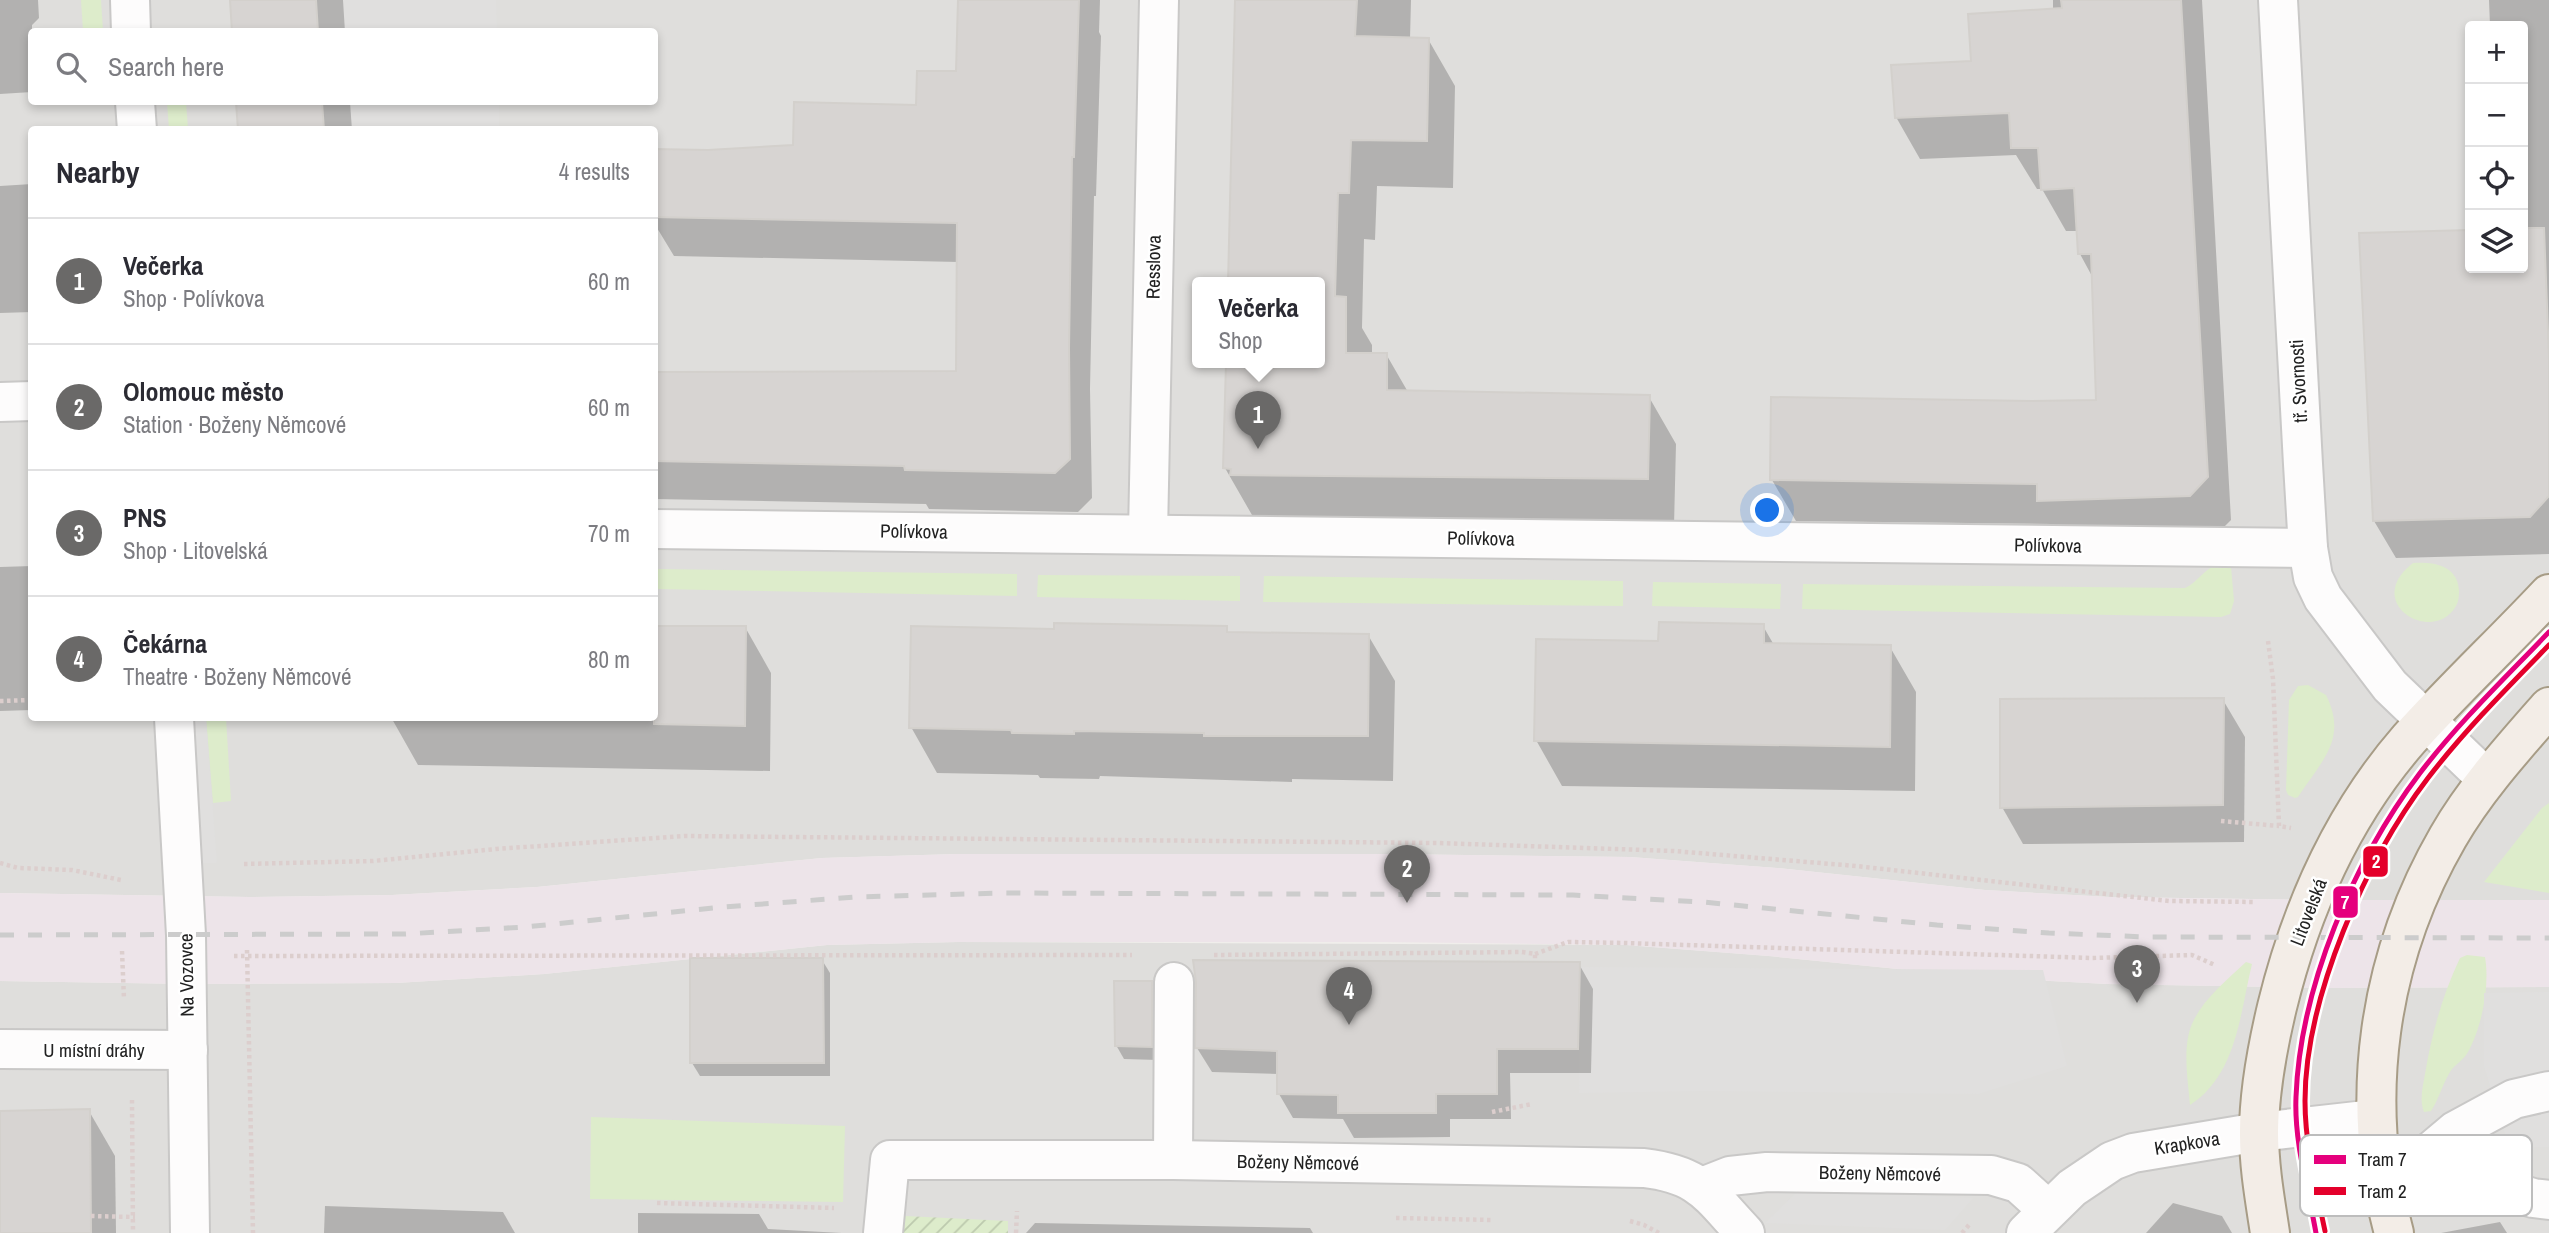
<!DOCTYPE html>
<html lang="en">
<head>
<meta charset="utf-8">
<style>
	:root { --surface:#fff; --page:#f7f7f7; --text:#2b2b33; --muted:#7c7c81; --line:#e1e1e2; --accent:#6a6968 }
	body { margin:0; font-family:"Archivo Narrow",sans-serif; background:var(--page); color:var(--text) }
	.controls { position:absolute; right:21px; top:21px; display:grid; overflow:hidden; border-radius:7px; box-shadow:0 4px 10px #0003 }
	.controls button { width:63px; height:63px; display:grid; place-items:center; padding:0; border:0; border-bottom:2px solid var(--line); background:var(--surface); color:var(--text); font:35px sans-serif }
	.you { position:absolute; left:1768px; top:511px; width:24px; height:24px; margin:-18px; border:5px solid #fff; border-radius:50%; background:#1a73e8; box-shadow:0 0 0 10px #1a73e833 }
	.badge { display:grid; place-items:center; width:46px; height:46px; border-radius:50%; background:var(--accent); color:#fff; font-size:23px; font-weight:700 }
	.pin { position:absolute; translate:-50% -58px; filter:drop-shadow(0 2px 4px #0008) }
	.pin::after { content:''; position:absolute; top:37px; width:24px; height:21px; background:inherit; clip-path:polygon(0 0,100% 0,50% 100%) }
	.popup { position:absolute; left:1192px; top:277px; width:133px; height:91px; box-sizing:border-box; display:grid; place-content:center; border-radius:7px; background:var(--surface); filter:drop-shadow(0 2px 5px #0005); font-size:23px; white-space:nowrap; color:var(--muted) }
	.popup b { font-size:26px; color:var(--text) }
	.popup::after { content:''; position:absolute; left:50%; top:100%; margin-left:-14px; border:14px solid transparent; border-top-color:var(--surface) }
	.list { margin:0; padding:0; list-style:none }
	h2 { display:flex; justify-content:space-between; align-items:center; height:91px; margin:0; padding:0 28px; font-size:30px }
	h2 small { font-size:23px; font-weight:400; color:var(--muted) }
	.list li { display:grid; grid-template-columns:46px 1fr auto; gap:21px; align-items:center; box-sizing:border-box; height:126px; padding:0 28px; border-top:2px solid var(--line) }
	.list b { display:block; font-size:26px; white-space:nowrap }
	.list p { margin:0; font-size:23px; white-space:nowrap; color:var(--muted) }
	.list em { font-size:23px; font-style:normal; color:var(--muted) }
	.icon { flex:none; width:38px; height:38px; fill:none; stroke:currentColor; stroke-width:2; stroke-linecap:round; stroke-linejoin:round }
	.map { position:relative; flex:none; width:2549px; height:1233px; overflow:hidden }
	.search { position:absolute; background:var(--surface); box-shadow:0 4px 10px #0003; left:28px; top:28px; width:630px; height:77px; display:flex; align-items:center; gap:18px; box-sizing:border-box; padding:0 24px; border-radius:7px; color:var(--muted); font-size:26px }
	.panel { position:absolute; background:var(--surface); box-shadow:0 4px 10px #0003; left:28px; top:126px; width:630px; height:595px; border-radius:7px }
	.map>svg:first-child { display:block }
</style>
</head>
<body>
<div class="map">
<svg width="2549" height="1233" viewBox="0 0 2549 1233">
	<defs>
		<pattern id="garden-furrows" width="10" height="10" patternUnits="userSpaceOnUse" patternTransform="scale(1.75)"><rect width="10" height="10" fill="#ddeccb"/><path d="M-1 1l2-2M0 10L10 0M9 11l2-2" fill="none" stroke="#bdcaae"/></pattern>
	</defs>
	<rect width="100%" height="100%" fill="#f0eeeb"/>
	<g fill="#dfdedc" fill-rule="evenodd">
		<path d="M0,0H2549V900H2330L2110,897L1985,890L1777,868L1630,857L1385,854H957L822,858L537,887L392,895L249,897L0,893ZM2470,26H2523V268H2470ZM32,32H654V102H32ZM32,130H654V718H32ZM1197,283H1319V363H1197Z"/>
		<polygon points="958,942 1626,945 1769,956 1978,977 2107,984 2332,988 2549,987 2549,1233 0,1233 0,981 188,984 396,983 544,974 827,945"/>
	</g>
	<polygon fill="#ede4e9" points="957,854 1385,854 1630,857 1777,868 1985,890 2110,897 2330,900 2549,900 2549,987 2332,988 2107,984 1978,977 1769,956 1626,945 1385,942 958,942 827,945 544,974 396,983 188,984 0,981 0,893 249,897 392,895 537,887 822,858"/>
	<g fill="#ddeccb">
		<polygon points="81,0 101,0 103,31 83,31"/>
		<polygon points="167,102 186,102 188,129 169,129"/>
		<path d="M2413,563C2434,562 2457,565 2459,590C2459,595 2459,601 2456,606C2433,646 2361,603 2413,563Z"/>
		<path d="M2216,565L2231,567L2234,601L2230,614L2221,617L1802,609L1803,584L2185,588C2197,583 2203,570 2216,565Z"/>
		<polygon points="655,569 1017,574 1017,596 655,589"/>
		<polygon points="1038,575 1240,576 1240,601 1037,597"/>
		<polygon points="1264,576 1623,581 1623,606 1263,602"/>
		<polygon points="1653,582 1781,584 1780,609 1652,606"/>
		<path d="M2308,685L2326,695C2348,739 2322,760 2298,797L2295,798L2288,795L2286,790L2289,700L2298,686Z"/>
		<polygon points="206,718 226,718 231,801 213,803"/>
		<polygon points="2549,803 2549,893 2484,882 2542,808"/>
		<path d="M2467,955L2485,957C2490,985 2482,1027 2468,1052C2464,1060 2454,1065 2450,1072C2442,1085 2439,1099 2431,1111L2424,1112C2419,1100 2423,1086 2425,1074C2432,1033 2442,996 2460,958Z"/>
		<path d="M2246,962L2252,964C2240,1013 2237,1075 2190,1105C2188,1080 2182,1047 2192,1024C2202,1000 2228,979 2246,962Z"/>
		<polygon points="591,1117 845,1126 843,1202 590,1199"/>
	</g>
	<polygon fill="url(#garden-furrows)" points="905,1216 1008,1221 1008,1233 902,1233"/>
	<g fill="#e0dfde">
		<polygon points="317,0 496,0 497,31 319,31"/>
		<polygon points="323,102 499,102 499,129 325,129"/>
		<polygon points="187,718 206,718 217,863 197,863"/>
		<polygon points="1580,967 2043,970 2067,1066 1978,1094 1703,1091 1579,1093"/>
		<polygon points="2549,992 2549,1147 2509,1147 2484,1066 2484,993"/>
		<polygon points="1799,1190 1973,1198 1945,1230 1765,1223"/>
	</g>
	<g fill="#0003">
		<polygon points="0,0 38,0 39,18 32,25 32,92 0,94"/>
		<polygon points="231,0 343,0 345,32 233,32"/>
		<polygon points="960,0 1100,0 1099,32 1101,36 1096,196 1094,196 1090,389 1092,498 1078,512 929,509 926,504 654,499 654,373 958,373 959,262 674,256 654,223 654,151 708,152 795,147 918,107 958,73"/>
		<polygon points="1237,0 1411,0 1410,39 1428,39 1455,86 1453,188 1377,186 1375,240 1364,239 1362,328 1372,345 1372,355 1386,354 1408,392 1649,397 1676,444 1674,526 1259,521 1255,515 1252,515 1225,468 1319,363 1319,283"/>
		<polygon points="2053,0 2202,0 2231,520 2214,537 2062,542 2052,524 1796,521 1772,480 2097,402 2093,278 2080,254 2078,231 2066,231 2042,189 2037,189 2016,155 1920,159 1896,117 1972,62 2053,10"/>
		<polygon points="2489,0 2549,0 2549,554 2396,558 2374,521 2361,235 2470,232 2470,268 2523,268 2523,26 2490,26"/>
		<polygon points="237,102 350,102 352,130 239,130"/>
		<polygon points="32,184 32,312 0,313 0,186"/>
		<polygon points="32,566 32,710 0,711 0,567"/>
		<polygon points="1763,626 1774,645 1890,647 1916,692 1915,791 1562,786 1536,740 1660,643"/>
		<polygon points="745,627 771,673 770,771 418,765 392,719 392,718 654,718"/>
		<polygon points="1226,627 1229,634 1368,635 1395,681 1393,781 1292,779 1292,782 1100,776 1099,779 1040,778 1038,775 937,773 911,727 1056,631"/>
		<polygon points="2223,700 2245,737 2244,842 2023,844 2002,807"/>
		<polygon points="822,960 830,973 830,1076 700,1076 692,1063"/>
		<polygon points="1579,964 1593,989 1591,1073 1510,1073 1511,1119 1450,1119 1450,1137 1354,1138 1343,1119 1293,1118 1279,1094 1279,1074 1212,1072 1197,1048"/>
		<polygon points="1151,983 1159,996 1158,1060 1124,1059 1116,1045"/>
		<polygon points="89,1111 115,1156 116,1233 0,1233 0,1113"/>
		<polygon points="2173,1203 2222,1216 2232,1233 2146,1233"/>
		<polygon points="325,1206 503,1212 515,1233 324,1233"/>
		<polygon points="638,1213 759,1214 768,1229 842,1233 638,1233"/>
		<polygon points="2500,1222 2507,1233 2441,1233"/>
		<polygon points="1035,1223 1310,1228 1313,1233 1026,1233"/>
	</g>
	<g fill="#d7d4d2" stroke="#d3d0cc" stroke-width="2">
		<polygon points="230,0 316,0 318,32 232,32"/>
		<polygon points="958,0 1079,0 1074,157 1072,157 1069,348 1070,459 1055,473 905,470 904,466 654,461 654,372 956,371 957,223 654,217 654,149 708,150 793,145 794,102 916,105 917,71 956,71"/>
		<polygon points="1235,0 1357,0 1355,36 1429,38 1427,141 1351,140 1349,193 1338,193 1335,296 1346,297 1346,353 1387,353 1387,390 1650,395 1648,479 1230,475 1231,469 1223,468 1226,363 1319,363 1319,283 1228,283"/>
		<polygon points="2061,0 2181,0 2208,477 2190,496 2037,501 2037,484 1770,480 1771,397 2031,401 2096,400 2091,254 2078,254 2074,188 2041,190 2038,148 2011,148 2009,113 1895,118 1891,65 1971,61 1968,14 2062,8"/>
		<polygon points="236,102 322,102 324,130 238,130"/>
		<polygon points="2523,228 2544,228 2549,358 2549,496 2530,517 2373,521 2359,233 2470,230 2470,268 2523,268"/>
		<polygon points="1659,622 1764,624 1764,643 1891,645 1890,747 1534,741 1536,639 1658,641"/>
		<polygon points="1054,623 1227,626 1227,632 1369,634 1368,736 1204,736 1204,733 1074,731 1074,734 1012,733 1011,730 909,728 911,626 1054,629"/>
		<polygon points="654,626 746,626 745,726 654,724"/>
		<polygon points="2224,698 2223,805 2000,808 2000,699"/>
		<polygon points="690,958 823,958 824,1063 690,1063"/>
		<polygon points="1193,960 1580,962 1578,1049 1497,1049 1497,1094 1436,1094 1436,1113 1338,1113 1338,1095 1277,1094 1277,1051 1195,1048 1196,982"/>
		<polygon points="1114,981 1152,981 1152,1047 1115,1046"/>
		<polygon points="90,1109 91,1233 0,1233 0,1111"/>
	</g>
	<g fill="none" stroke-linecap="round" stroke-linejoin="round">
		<g stroke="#c9c8c7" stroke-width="42">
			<g id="minor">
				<polyline points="130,0 131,32"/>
				<polyline points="2278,0 2303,464 2308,548 2313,577 2323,598 2390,686 2487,779"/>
				<polyline points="135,102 137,130"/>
				<polyline points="0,402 32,401"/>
				<polyline points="654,529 2308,548"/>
				<polyline points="1148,533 1159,0"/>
				<polyline points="174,718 186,935 190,1233"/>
				<polyline points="0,1049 188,1050"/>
				<polyline points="1173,1160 1174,982"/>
				<polyline points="2417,1163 2533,1198 2549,1200"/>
				<polyline points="2380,1172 2417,1163 2455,1131 2514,1099 2549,1091"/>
				<polyline points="1702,1187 1730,1176 1767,1172 1991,1175 2018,1183 2048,1210"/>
				<path d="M883,1233L890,1160H1173L1644,1168C1701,1175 1708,1194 1745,1233"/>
				<polyline points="2026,1233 2072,1188 2112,1161 2133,1153 2259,1132 2375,1119"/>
			</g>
		</g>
		<g stroke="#a79c86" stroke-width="42">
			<g id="major">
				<path d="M2270,1233C2265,1200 2259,1167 2259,1133C2259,1091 2267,1049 2277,1007C2301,909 2342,816 2409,739C2454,689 2503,643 2549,594"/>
				<path d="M2394,1233C2358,1099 2378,958 2448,837C2475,790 2513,748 2549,707"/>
			</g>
		</g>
		<g stroke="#dccecd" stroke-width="4.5" stroke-dasharray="3.5 3.5" stroke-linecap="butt">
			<polyline points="2268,641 2273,679 2279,826 2291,828"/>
			<polyline points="0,701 32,700"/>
			<polyline points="2221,821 2279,826"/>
			<polyline points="0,863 18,868 72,870 121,880"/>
			<polyline points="244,864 373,861 496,849 684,836 1438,843 1674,851 1856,866 2169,901 2255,902"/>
			<polyline points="247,950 253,1233"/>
			<polyline points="122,951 124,999"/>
			<polyline points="1535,954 1568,942 1624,943 2092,958 2192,955 2215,965"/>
			<polyline points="1214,955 1522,952 1535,954 1535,961"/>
			<polyline points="234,956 1132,955"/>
			<polyline points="132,1100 133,1233"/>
			<polyline points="1492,1112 1532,1104"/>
			<polyline points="657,1203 834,1208"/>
			<polyline points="91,1216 135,1217"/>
			<polyline points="1396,1218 1492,1220"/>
			<polyline points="1630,1221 1644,1225 1659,1233"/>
			<polyline points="1016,1233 1017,1211"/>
			<polyline points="1962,1233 1969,1225"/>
		</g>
		<use href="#minor" stroke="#fdfcfc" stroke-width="38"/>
		<use href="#major" stroke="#f3ede7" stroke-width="38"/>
		<polyline stroke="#ccc" stroke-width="5" stroke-dasharray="14 14" stroke-linecap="butt" points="0,935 405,934 525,927 723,907 855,897 1003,893 1573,895 1703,902 1937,925 2049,933 2147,937 2549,938"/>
		<g stroke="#fff" stroke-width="10">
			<path id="tram-1" d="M2316,1233C2308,1188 2294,1142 2296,1097C2300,987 2354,860 2420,773C2459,722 2505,678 2549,632"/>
		</g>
		<g stroke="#fff" stroke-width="10">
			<path id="tram-2" d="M2325,1231C2316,1188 2305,1145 2305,1101C2305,998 2366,859 2428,778C2465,730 2507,688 2549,645"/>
		</g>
		<use href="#tram-1" stroke="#e5007d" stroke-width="5"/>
		<use href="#tram-2" stroke="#e4002b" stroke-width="5"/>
	</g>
	<g text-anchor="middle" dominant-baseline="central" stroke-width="5" stroke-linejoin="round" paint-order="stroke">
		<g font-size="19" fill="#222" stroke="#fff">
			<text transform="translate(1153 267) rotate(-89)">Resslova</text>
			<text transform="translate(2298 381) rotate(-93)">tř. Svornosti</text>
			<text transform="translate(914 531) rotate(1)">Polívkova</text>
			<text transform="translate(1481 538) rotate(1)">Polívkova</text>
			<text transform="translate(2048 545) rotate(1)">Polívkova</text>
			<text transform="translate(2308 912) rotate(-69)">Litovelská</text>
			<text transform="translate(186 975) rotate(-91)">Na Vozovce</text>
			<text x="94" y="1050">U místní dráhy</text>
			<text transform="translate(2187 1143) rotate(-9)">Krapkova</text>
			<text transform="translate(1298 1162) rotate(1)">Boženy Němcové</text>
			<text transform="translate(1880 1173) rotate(1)">Boženy Němcové</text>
		</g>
	</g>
	<rect x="2300" y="1135" width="232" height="81" rx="10" fill="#fff" stroke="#bdbdbd" stroke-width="2"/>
	<rect x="2314" y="1155" width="32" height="9" fill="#e5007d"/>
	<rect x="2314" y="1187" width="32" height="8" fill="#e4002b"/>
	<g font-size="19" fill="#222">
		<text x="2358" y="1166">Tram 7</text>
		<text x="2358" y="1198">Tram 2</text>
	</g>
	<g stroke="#fff" stroke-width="2.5">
		<rect x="2362" y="845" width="27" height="33" rx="7" fill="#e4002b"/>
		<rect x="2332" y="885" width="27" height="34" rx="7" fill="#e5007d"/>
	</g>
	<g font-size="19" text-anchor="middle" font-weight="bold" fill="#fff">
		<text x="2376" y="868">2</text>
		<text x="2345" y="909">7</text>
	</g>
</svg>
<div class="controls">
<button>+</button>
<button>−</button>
<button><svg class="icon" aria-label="locate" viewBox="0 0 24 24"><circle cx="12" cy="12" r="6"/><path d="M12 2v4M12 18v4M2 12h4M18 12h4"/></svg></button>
<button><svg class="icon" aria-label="layers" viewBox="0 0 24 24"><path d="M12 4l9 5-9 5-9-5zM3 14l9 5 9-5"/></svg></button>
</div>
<div class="you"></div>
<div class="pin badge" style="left:1258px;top:449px">1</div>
<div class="popup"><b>Večerka</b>Shop</div>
<div class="pin badge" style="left:1407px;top:903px">2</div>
<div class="pin badge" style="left:2137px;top:1003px">3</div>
<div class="pin badge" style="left:1349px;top:1025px">4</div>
<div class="search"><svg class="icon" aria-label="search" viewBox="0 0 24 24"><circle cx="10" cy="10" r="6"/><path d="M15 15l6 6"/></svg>Search here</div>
<section class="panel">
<h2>Nearby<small>4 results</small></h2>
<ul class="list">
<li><span class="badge">1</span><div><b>Večerka</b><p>Shop · Polívkova</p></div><em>60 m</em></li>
<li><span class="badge">2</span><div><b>Olomouc město</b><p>Station · Boženy Němcové</p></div><em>60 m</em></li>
<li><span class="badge">3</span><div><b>PNS</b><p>Shop · Litovelská</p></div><em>70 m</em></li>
<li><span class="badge">4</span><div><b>Čekárna</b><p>Theatre · Boženy Němcové</p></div><em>80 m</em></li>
</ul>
</section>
</div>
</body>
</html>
